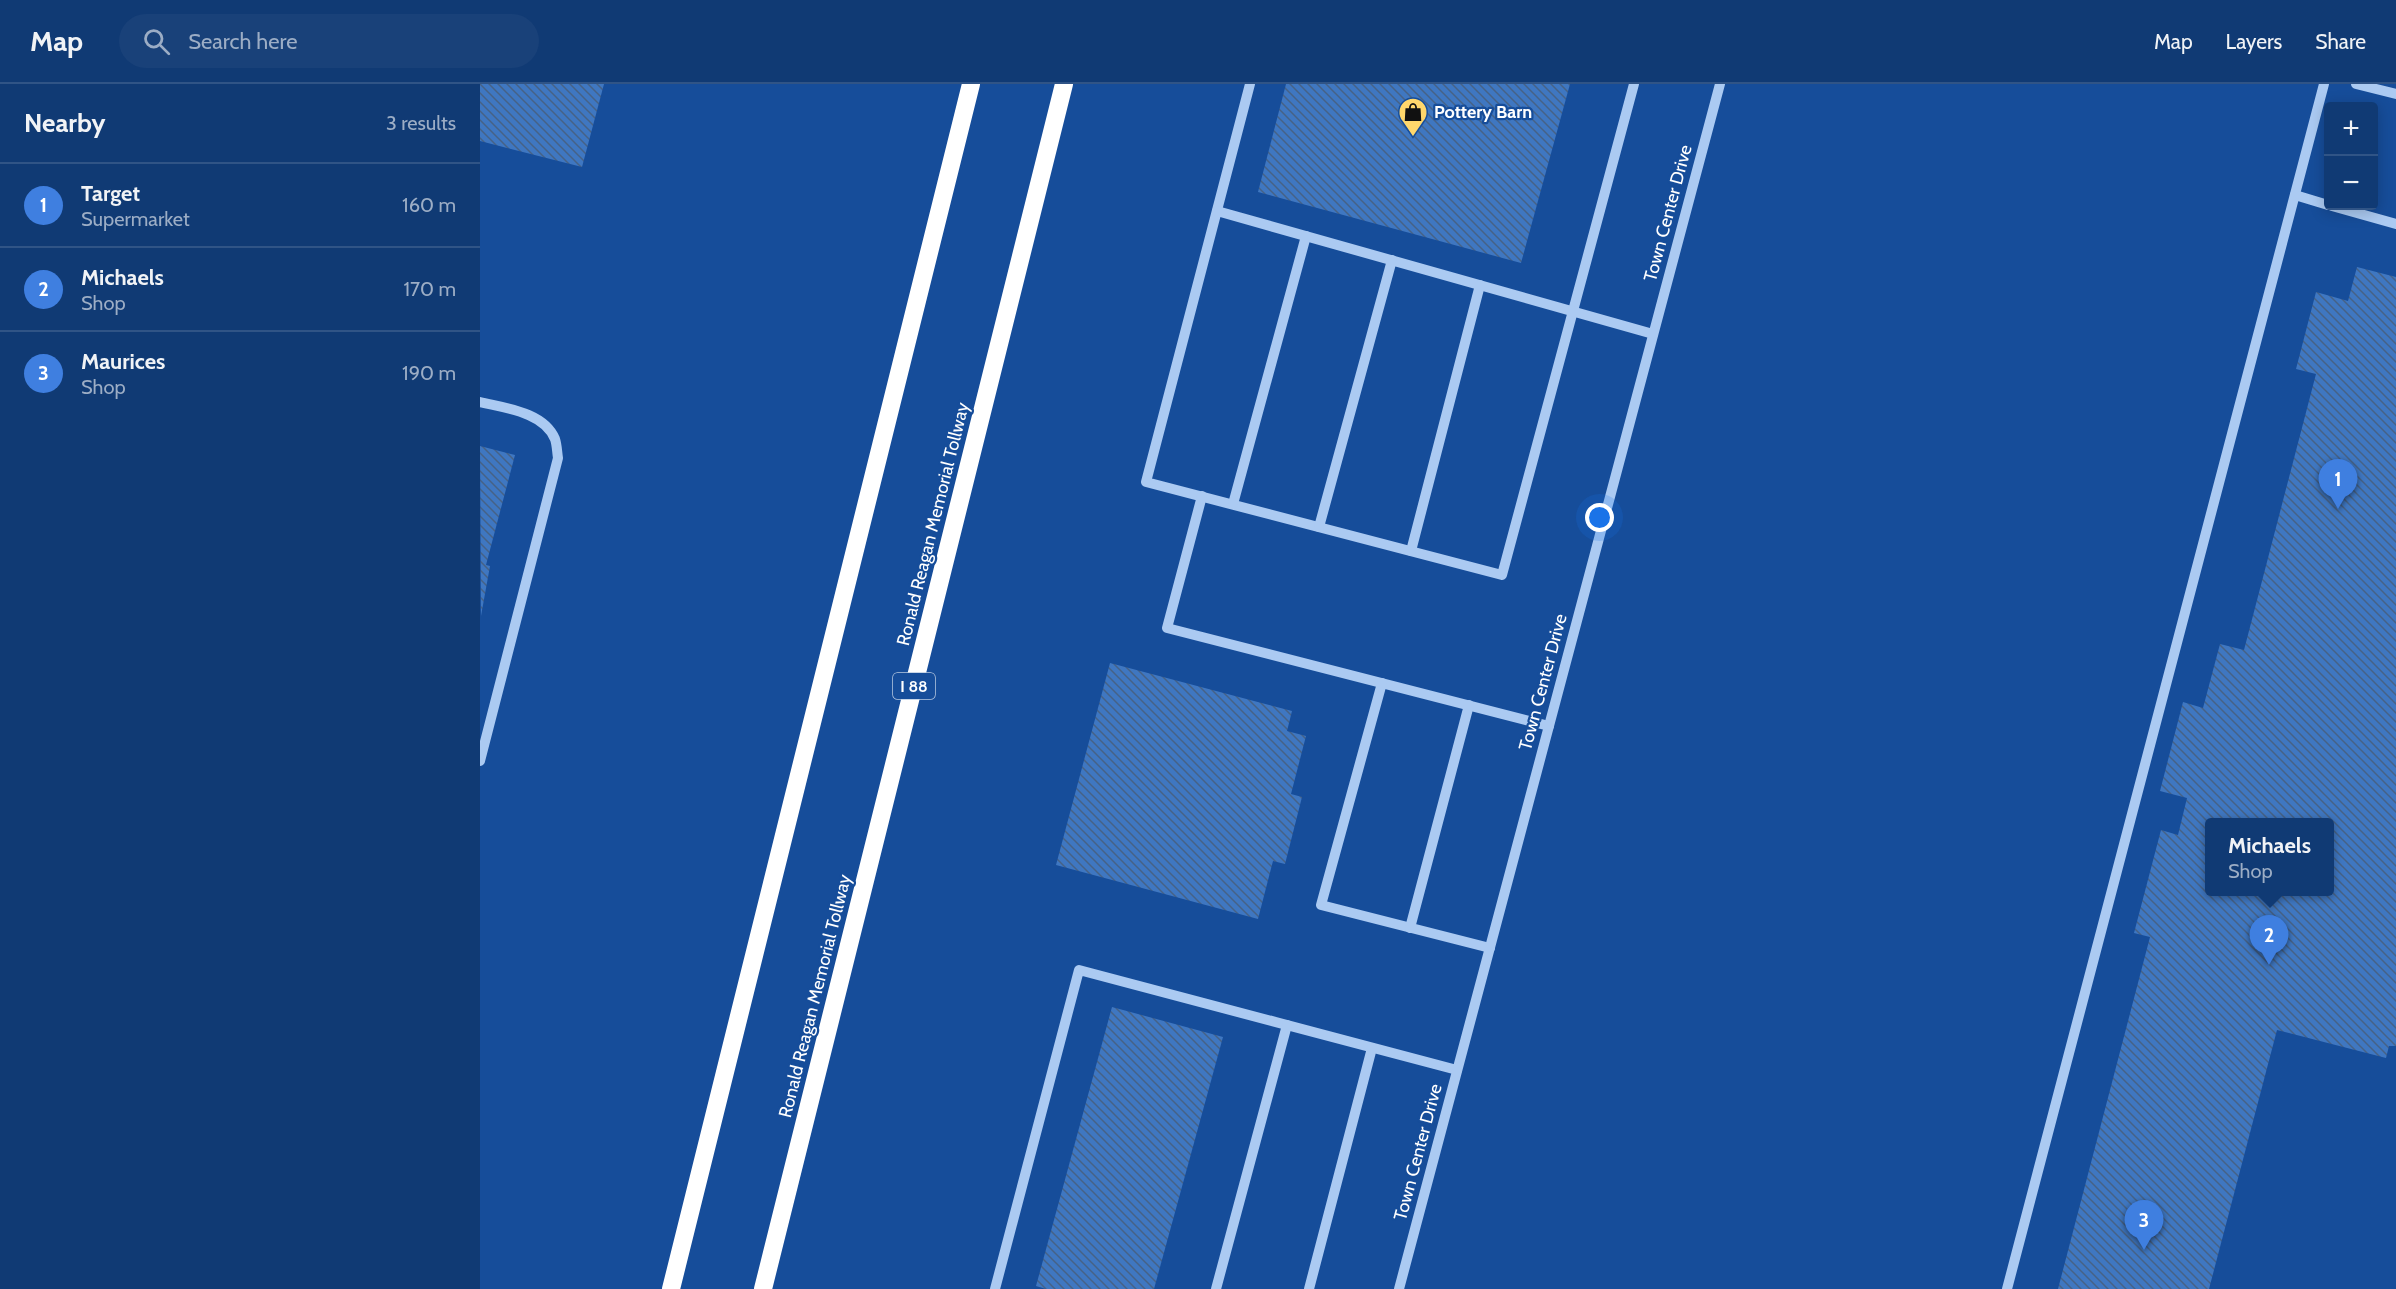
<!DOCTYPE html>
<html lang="en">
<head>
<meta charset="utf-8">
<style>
	:root { --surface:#103a74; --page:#194179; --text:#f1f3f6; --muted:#9cadc5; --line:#305486; --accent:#ea580c }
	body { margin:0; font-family:Cabin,sans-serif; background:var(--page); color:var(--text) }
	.controls { position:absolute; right:18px; top:18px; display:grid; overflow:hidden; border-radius:6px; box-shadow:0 3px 15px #0003 }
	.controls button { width:54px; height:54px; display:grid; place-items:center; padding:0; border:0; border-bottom:2px solid var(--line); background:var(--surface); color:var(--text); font:30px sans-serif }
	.you { position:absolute; left:1120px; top:434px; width:21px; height:21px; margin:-15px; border:4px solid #fff; border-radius:50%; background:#1a73e8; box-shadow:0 0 0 9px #1a73e833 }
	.badge { display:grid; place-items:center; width:39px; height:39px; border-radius:50%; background:var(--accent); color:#fff; font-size:20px; font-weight:700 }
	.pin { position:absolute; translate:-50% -50px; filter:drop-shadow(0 2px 3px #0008) }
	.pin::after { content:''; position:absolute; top:32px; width:21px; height:18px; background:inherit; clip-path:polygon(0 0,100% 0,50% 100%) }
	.popup { position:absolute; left:1725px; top:734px; width:129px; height:78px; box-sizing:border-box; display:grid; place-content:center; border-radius:6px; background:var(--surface); filter:drop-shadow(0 2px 4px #0005); font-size:20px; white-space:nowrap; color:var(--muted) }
	.popup b { font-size:22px; color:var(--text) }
	.popup::after { content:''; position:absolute; left:50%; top:100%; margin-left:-12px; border:12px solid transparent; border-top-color:var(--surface) }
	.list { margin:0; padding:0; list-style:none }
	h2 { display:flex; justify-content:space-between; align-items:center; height:78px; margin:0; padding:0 24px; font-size:26px }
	h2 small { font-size:20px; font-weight:400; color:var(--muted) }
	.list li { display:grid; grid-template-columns:39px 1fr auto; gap:18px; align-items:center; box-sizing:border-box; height:84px; padding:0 24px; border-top:2px solid var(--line) }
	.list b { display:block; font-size:22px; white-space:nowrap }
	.list p { margin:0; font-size:20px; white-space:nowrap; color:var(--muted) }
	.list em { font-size:20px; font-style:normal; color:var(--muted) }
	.icon { flex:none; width:33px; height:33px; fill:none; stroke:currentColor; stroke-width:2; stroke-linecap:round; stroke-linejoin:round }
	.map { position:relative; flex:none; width:1916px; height:1205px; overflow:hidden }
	header { display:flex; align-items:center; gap:36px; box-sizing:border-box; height:84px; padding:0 30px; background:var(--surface); border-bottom:2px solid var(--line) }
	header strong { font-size:28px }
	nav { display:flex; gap:33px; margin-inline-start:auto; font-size:21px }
	.search { width:420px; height:54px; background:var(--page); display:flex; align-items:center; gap:15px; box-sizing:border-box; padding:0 21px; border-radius:33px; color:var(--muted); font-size:22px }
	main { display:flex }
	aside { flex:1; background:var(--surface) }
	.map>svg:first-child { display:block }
</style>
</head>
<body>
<header>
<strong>Map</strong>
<div class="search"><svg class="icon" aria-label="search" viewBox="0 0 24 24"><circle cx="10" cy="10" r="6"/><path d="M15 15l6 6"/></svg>Search here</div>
<nav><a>Map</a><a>Layers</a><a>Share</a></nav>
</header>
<main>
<aside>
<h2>Nearby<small>3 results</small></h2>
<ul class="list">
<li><span class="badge" style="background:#3f7fe0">1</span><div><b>Target</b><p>Supermarket</p></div><em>160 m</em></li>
<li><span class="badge" style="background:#3f7fe0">2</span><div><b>Michaels</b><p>Shop</p></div><em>170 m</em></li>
<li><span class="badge" style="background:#3f7fe0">3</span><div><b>Maurices</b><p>Shop</p></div><em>190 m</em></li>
</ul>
</aside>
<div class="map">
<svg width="1916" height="1205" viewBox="0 0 1916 1205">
	<defs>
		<pattern id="building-back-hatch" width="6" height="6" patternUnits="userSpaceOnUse" patternTransform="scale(1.5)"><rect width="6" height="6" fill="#3f77c1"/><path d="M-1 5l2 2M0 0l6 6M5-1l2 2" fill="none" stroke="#466286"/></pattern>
	</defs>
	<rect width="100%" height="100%" fill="#164d9a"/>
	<g fill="url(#building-back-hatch)" fill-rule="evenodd">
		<polygon points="0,0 124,0 102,83 0,57"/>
		<polygon points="806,0 1090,0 1041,179 778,108"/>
		<path d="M1877,183L1916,193V962H1909L1906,974L1797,946L1729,1205H1578L1670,853L1654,849L1681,746L1698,751L1707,714L1680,707L1703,618L1723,624L1740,560L1764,566L1836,290L1816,285L1836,208L1868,217ZM1729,738H1849V808H1729Z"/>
		<polygon points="0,362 35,371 6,481 10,482 1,532"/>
		<polygon points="630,579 812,627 807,647 826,652 811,710 822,713 805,780 793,777 778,835 576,781"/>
		<polygon points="632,923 743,953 674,1205 566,1205 556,1202"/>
	</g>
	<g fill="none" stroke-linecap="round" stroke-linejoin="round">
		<g stroke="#abcaf2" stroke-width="10">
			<polyline points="770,0 666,398 1022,491 1154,0"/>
			<polyline points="1876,0 1916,10"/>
			<polyline points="1815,111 1848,121"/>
			<polyline points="1852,122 1916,140"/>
			<polyline points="737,127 1173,250"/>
			<path d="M0,318C25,324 64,328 75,355C77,361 77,368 78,374L0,677"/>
			<polyline points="722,412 687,544 1069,642"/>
			<polyline points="753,420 826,152"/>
			<polyline points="839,443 912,176"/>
			<polyline points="931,467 1000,201"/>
			<polyline points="902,599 841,821 1010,864"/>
			<polyline points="930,844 989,621"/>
			<polyline points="515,1205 599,886 977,986"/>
			<polyline points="736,1205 807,941"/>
			<polyline points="829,1205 892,964"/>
			<polyline points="919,1205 1240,0"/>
			<polyline points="1527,1205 1844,0"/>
		</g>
		<g stroke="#fff" stroke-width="18">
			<polyline points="191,1205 491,0"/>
			<polyline points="283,1205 584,0"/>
		</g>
	</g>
	<defs>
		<g id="shop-pin" transform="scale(1.5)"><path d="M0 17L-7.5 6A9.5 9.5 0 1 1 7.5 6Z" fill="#ffd76c" stroke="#164d9a"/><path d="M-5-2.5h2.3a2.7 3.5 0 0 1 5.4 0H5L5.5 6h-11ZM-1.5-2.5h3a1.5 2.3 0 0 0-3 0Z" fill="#111"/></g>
	</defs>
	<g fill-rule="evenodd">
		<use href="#shop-pin" x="933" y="28"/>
	</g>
	<g text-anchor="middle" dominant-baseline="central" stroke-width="4.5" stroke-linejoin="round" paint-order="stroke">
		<rect fill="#164d9a" stroke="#b9cae1" stroke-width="1.5" x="413" y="589" width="42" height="26" rx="4.5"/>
		<g font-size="16" font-weight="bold" fill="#fff">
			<text x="434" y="602">I 88</text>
		</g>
		<g font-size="18" font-weight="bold" fill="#fff" stroke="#164d9a" text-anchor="start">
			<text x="954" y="28">Pottery Barn</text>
		</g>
		<g font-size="18" fill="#fff" stroke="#164d9a">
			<text transform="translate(1188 129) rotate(-75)">Town Center Drive</text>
			<text transform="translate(453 440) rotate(-76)">Ronald Reagan Memorial Tollway</text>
			<text transform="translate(1063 598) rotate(-75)">Town Center Drive</text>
			<text transform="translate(335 912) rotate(-76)">Ronald Reagan Memorial Tollway</text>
			<text transform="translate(938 1068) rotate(-75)">Town Center Drive</text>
		</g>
	</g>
</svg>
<div class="controls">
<button>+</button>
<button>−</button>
</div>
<div class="you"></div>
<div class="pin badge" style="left:1858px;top:425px;background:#3f7fe0">1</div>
<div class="pin badge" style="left:1789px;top:881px;background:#3f7fe0">2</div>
<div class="popup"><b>Michaels</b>Shop</div>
<div class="pin badge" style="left:1664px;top:1166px;background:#3f7fe0">3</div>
</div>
</main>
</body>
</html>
